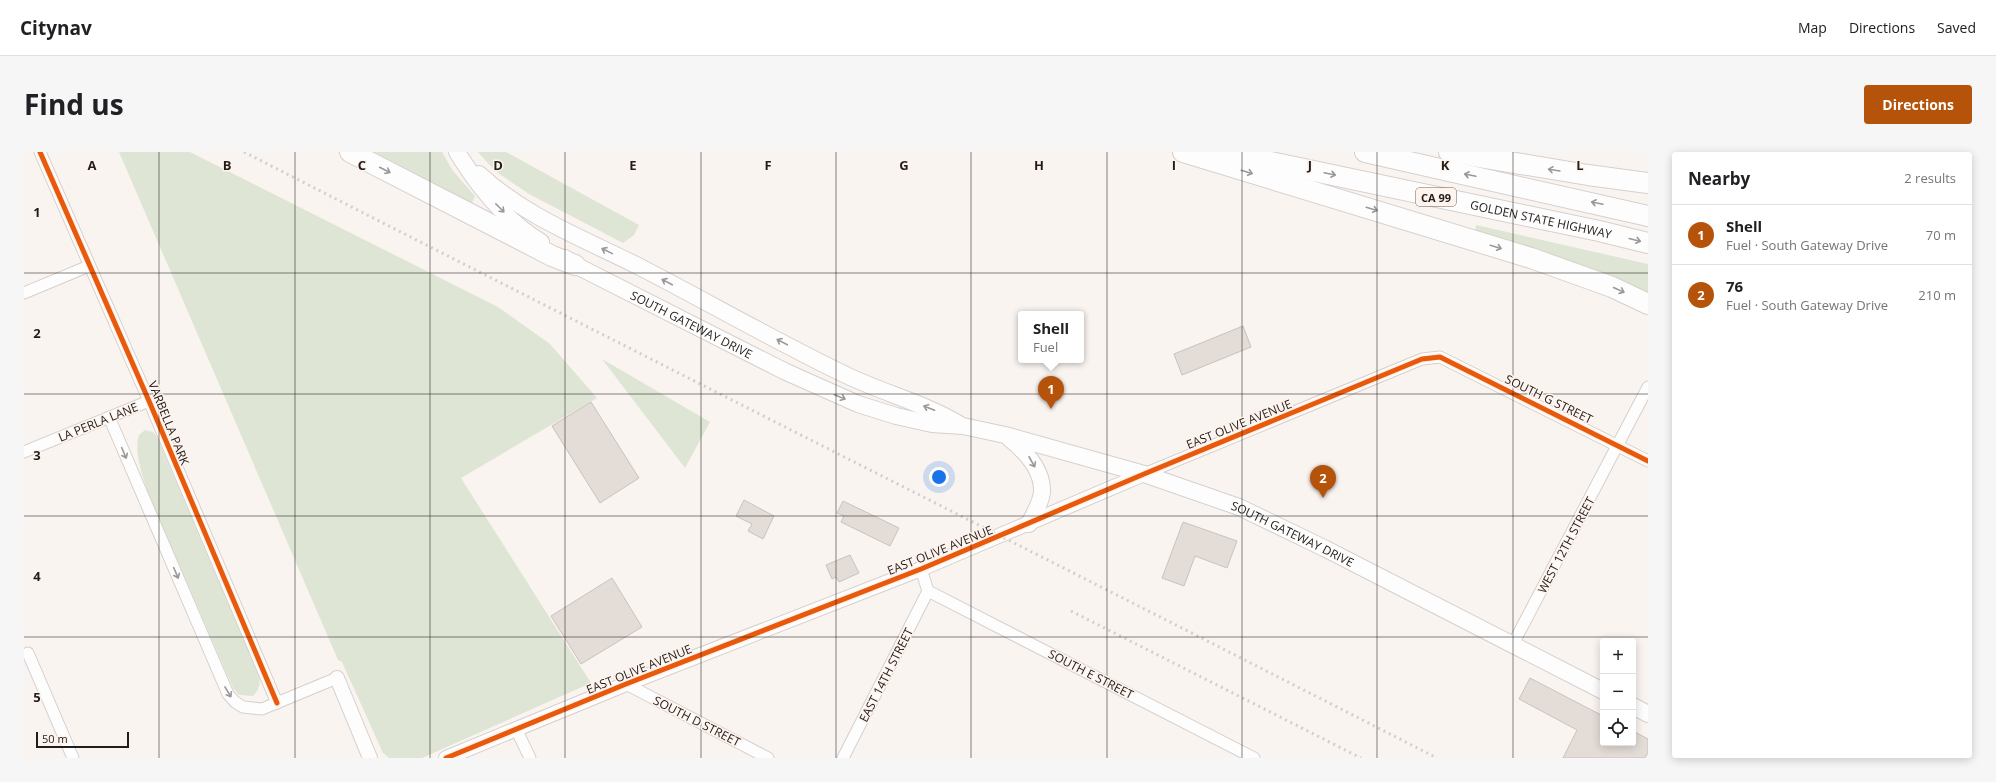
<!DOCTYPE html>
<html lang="en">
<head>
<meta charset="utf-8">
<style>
	:root { --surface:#fff; --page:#f6f6f6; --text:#202124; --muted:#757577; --line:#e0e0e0; --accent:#b45309 }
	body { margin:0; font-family:"Open Sans",sans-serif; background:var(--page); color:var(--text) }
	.controls { position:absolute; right:12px; bottom:12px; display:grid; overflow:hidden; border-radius:4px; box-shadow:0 2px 10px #0003 }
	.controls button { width:36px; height:36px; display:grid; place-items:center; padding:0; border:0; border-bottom:1px solid var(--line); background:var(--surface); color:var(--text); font:20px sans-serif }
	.scale { position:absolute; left:12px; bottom:10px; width:93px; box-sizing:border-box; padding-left:4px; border:2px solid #221d1a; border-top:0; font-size:11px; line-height:14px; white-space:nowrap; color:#221d1a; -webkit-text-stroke:3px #fef3ed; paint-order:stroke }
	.you { position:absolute; left:915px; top:325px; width:14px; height:14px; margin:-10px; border:3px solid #fff; border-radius:50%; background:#1a73e8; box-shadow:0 0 0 6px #1a73e833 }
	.badge { display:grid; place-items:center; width:26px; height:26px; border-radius:50%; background:var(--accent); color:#fff; font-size:13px; font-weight:700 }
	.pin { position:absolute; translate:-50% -33px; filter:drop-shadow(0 1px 2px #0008) }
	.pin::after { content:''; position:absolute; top:21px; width:14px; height:12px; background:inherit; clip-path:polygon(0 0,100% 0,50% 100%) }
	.popup { position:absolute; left:994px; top:159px; width:66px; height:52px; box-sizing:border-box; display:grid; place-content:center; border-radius:4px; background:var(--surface); filter:drop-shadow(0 1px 3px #0005); font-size:13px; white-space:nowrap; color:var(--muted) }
	.popup b { font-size:15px; color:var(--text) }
	.popup::after { content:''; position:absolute; left:50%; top:100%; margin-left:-8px; border:8px solid transparent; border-top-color:var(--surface) }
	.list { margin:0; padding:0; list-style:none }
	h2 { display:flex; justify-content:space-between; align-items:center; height:52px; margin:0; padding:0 16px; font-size:17px }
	h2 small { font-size:13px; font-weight:400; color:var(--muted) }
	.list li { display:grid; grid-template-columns:26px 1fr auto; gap:12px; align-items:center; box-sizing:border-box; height:60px; padding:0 16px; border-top:1px solid var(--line) }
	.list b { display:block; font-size:15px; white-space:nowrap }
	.list p { margin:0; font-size:13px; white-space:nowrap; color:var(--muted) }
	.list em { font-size:13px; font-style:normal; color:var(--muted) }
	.icon { flex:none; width:22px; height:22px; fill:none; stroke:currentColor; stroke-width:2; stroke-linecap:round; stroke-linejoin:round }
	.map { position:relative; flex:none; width:1624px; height:606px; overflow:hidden; border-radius:4px }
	header { display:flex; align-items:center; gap:24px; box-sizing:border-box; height:56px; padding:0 20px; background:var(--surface); border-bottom:1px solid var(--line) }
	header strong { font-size:19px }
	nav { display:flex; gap:22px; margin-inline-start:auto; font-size:14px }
	.intro { display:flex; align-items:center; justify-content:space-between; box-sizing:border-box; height:96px; padding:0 24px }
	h1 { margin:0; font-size:28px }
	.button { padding:10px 18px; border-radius:4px; background:var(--accent); color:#fff; font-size:14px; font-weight:700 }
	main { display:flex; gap:24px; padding:0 24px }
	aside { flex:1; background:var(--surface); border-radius:4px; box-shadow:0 2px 10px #0003 }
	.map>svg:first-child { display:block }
</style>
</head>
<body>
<header>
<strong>Citynav</strong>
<nav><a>Map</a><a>Directions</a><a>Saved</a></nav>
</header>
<div class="intro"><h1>Find us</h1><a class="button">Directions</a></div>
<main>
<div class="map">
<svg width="1624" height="606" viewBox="0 0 1624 606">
	<rect width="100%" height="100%" fill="#faf4f1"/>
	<g fill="#dee5d4">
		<polygon points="95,0 166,0 474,155 526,192 573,246 437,326 567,531 398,606 365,606 359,601 318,510 314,508"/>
		<polygon points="350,0 418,0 429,19 451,44 448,51"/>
		<polygon points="454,0 482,0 615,73 610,83 599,91 505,42 471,19"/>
		<polygon points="1452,73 1624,112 1624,145 1451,82"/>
		<polygon points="578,207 686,270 661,316"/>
		<path d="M121,278L129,280L133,285L235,524C237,533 235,538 229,544L215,543L209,536L126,345C120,329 109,300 115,283Z"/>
	</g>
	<g fill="#e4dcd6" stroke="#c8c3c0">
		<polygon points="1219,174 1227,195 1158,223 1150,202"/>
		<polygon points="567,250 615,326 576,351 528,274"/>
		<polygon points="720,348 750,364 739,387 724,379 728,372 712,364"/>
		<polygon points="819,349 875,376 866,394 817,370 820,364 813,361"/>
		<polygon points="1159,370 1213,389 1203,416 1171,404 1160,434 1138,426"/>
		<polygon points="826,403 835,421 815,430 812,425 808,427 802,413"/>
		<polygon points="588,426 618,475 557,512 527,464"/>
		<polygon points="1506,526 1579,564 1579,591 1609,591 1609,579 1624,587 1624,601 1621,606 1539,606 1553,578 1495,547"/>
	</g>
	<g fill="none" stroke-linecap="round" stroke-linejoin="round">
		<g stroke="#d6d0cd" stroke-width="13">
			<g id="minor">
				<polyline points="16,0 125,249 253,551"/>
				<polyline points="0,141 65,114"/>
				<polyline points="85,265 204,542 211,550 219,555 238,557 313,526"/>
				<polyline points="0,300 125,249"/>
				<polyline points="1120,322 1398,207 1416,205 1624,309"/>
				<polyline points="897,417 904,439"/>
				<polyline points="904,439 1230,606"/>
				<polyline points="1489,492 1624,235"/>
				<polyline points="4,501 49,606"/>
				<polyline points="602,532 744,606"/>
				<polyline points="492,577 506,606"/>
				<polyline points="819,606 904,439"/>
			</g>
		</g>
		<g stroke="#d6d0cd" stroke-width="16">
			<g id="tertiary">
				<polyline points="313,526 346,606"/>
				<polyline points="422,606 602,532 897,417 1120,322"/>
			</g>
		</g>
		<g stroke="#d6d0cd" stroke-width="18">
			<g id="secondary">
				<path d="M433,0C455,36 481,68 517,90"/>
				<path d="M455,22C500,64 558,86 612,113C682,149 751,189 822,223C859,241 900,251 935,272"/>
				<path id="s1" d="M541,106L551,113L760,219L834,252L872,264L908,272L939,274L981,283L1120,322L1215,355L1302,397L1579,539"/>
				<path d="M985,286C1001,299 1019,318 1018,340C1017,351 1010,362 1005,372"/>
				<polyline points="1609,554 1624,562"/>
			</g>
		</g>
		<g stroke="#d6d0cd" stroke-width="22">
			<g id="motorway">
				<polyline points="326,0 528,104 551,113"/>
				<polyline points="1159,0 1507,106 1588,135 1624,152"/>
				<path id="s2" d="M1199,0L1575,79L1624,91"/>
				<polyline points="1341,0 1624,64"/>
				<polyline points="1425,0 1564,23 1624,31"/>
			</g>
		</g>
		<use href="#minor" stroke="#fefdfd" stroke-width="11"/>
		<use href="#tertiary" stroke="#fefdfd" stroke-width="14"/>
		<use href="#secondary" stroke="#fefdfd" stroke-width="16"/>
		<use href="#motorway" stroke="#fefdfd" stroke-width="20"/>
		<g stroke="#d1cfce" stroke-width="3" stroke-dasharray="2 4" stroke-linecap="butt">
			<path d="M220,0C617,203 1016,403 1413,606"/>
			<polyline points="1047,459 1337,606"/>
		</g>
		<g stroke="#fef3ed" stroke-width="8">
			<g id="cycleway">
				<polyline points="16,0 125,249 253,551"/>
				<polyline points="422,606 602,532 897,417 1120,322 1398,207 1416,205 1624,309"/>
			</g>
		</g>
		<use href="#cycleway" stroke="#e8590c" stroke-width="5"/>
	</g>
	<defs><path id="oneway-shaft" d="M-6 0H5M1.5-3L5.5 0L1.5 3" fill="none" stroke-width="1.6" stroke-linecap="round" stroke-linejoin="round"/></defs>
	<g stroke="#9b9897">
		<use href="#oneway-shaft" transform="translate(361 18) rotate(27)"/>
		<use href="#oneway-shaft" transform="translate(1530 18) rotate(-171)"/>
		<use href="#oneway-shaft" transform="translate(1223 20) rotate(17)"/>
		<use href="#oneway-shaft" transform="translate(1306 22) rotate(12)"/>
		<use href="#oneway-shaft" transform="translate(1446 23) rotate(-168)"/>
		<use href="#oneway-shaft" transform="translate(1573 51) rotate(-168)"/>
		<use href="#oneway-shaft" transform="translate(476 56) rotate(45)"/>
		<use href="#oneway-shaft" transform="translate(1348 57) rotate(17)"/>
		<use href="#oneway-shaft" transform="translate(1611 88) rotate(14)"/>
		<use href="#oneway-shaft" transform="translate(1472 95) rotate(17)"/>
		<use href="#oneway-shaft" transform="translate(583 99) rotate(-154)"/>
		<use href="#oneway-shaft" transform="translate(643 130) rotate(-152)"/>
		<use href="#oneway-shaft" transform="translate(1595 138) rotate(25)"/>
		<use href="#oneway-shaft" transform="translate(758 190) rotate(-152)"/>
		<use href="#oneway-shaft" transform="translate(816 245) rotate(22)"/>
		<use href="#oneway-shaft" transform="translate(905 256) rotate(-159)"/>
		<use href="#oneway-shaft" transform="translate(100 301) rotate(67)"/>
		<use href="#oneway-shaft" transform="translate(1008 310) rotate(61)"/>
		<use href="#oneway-shaft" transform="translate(152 421) rotate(67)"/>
		<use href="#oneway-shaft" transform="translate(204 540) rotate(59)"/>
	</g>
	<path fill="none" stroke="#221d1a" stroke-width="1" stroke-opacity="0.55" d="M135,0V606M271,0V606M406,0V606M541,0V606M677,0V606M812,0V606M947,0V606M1083,0V606M1218,0V606M1353,0V606M1489,0V606M0,121H1624M0,242H1624M0,364H1624M0,485H1624"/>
	<g text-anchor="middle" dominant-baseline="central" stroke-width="3" stroke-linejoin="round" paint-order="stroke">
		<rect fill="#fef3ed" stroke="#645d59" stroke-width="1" x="1392" y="36" width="40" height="18" rx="3"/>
		<g font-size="11" font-weight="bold" fill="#221d1a">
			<text x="1412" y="45">CA 99</text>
		</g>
		<g font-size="12" fill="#221d1a" stroke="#fef3ed">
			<text stroke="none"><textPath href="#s2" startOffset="325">GOLDEN STATE HIGHWAY</textPath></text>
			<text stroke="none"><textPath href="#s1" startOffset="143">SOUTH GATEWAY DRIVE</textPath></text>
			<text transform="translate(1525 247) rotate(26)">SOUTH G STREET</text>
			<text transform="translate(74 270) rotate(-22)">LA PERLA LANE</text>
			<text transform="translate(145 271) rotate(68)">VARBELLA PARK</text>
			<text transform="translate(1215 272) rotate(-22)">EAST OLIVE AVENUE</text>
			<text stroke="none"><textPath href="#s1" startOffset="783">SOUTH GATEWAY DRIVE</textPath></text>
			<text transform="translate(1542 393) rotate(-62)">WEST 12TH STREET</text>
			<text transform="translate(916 398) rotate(-22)">EAST OLIVE AVENUE</text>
			<text transform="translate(615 517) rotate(-22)">EAST OLIVE AVENUE</text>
			<text transform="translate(1067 522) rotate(27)">SOUTH E STREET</text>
			<text transform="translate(862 523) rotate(-63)">EAST 14TH STREET</text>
			<text transform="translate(673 569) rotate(27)">SOUTH D STREET</text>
		</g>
	</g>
	<g font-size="13" text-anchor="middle" font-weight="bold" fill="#221d1a" stroke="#fef3ed" stroke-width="3" stroke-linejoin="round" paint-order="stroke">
		<text x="68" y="18">A</text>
		<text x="203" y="18">B</text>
		<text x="338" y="18">C</text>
		<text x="474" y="18">D</text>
		<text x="609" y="18">E</text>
		<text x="744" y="18">F</text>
		<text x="880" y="18">G</text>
		<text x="1015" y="18">H</text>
		<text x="1150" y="18">I</text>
		<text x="1286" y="18">J</text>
		<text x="1421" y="18">K</text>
		<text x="1556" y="18">L</text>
		<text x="13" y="65">1</text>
		<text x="13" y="186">2</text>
		<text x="13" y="308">3</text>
		<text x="13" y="429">4</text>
		<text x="13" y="550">5</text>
	</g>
</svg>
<div class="controls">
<button>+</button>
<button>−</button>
<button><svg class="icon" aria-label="locate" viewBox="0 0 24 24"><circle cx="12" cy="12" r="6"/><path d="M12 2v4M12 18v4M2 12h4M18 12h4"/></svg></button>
</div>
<div class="scale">50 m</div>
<div class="you"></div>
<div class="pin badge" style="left:1027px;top:257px">1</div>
<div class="popup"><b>Shell</b>Fuel</div>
<div class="pin badge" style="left:1299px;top:346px">2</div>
</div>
<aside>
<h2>Nearby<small>2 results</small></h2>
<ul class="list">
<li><span class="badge">1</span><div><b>Shell</b><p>Fuel · South Gateway Drive</p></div><em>70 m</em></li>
<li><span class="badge">2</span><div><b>76</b><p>Fuel · South Gateway Drive</p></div><em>210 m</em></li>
</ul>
</aside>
</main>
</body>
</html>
